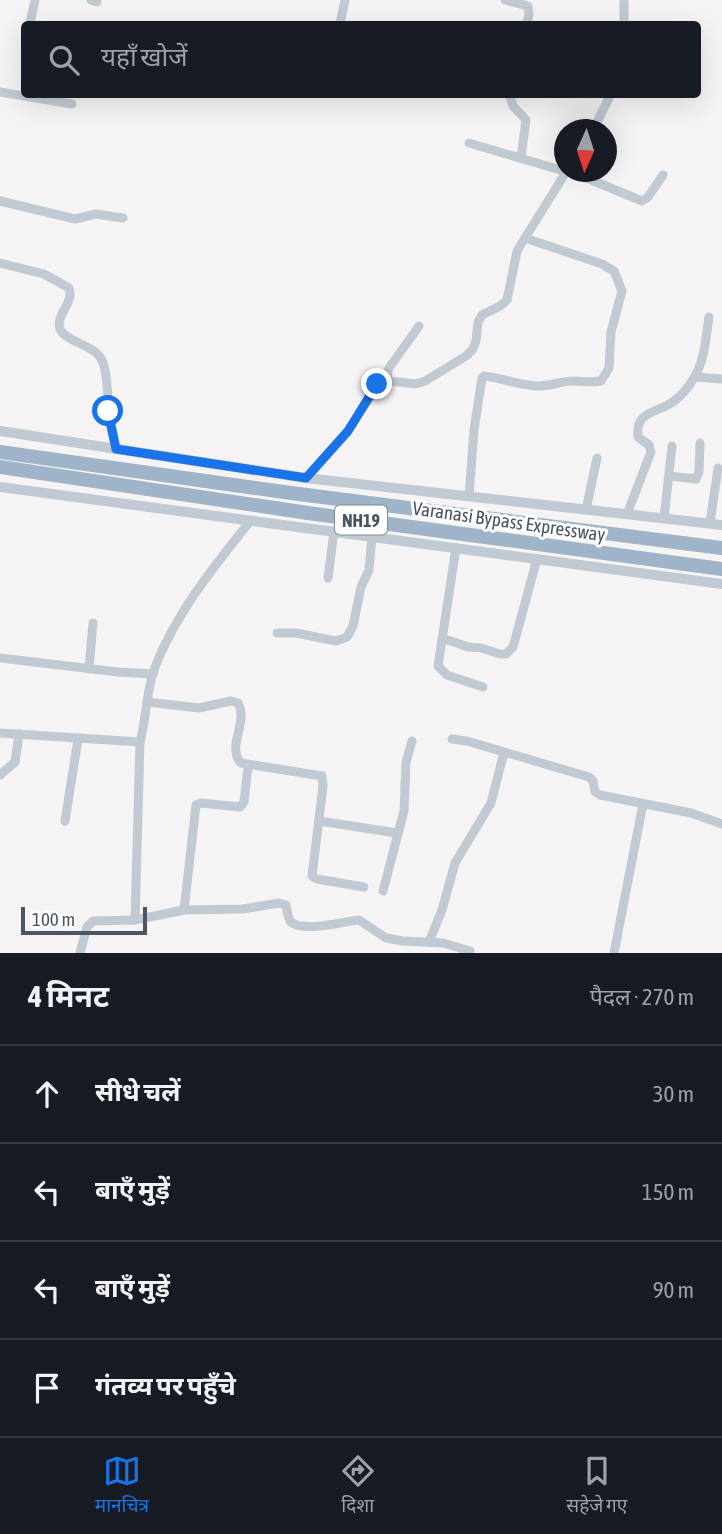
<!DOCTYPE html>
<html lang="hi">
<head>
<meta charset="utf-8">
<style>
	:root { --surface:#171b24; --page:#242831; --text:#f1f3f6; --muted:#9ea1a6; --line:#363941; --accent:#1a73e8 }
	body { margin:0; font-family:"Asap Condensed","Noto Sans Devanagari",sans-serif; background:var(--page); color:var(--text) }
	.compass { position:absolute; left:554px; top:119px; width:63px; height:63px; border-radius:50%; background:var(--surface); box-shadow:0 7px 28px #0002; rotate:183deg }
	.scale { position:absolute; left:21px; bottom:18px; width:126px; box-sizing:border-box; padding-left:7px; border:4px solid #4a5661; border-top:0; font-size:19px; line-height:24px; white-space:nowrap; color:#4a5661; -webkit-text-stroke:5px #fff; paint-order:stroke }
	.stop { position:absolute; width:21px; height:21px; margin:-16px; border:5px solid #1a73e8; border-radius:50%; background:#fff }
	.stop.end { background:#1a73e8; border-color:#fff; box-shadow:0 2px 7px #0008 }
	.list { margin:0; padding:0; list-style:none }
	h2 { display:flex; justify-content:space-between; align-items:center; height:91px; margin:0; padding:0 28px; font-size:30px }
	h2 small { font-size:23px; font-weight:400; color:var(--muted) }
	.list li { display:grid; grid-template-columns:46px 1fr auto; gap:21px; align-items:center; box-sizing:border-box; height:98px; padding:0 28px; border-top:2px solid var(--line) }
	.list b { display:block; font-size:26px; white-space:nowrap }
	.list em { font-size:23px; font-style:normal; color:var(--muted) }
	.icon { flex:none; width:38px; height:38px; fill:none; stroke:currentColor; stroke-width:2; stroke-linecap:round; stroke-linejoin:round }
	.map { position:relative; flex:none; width:722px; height:953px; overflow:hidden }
	.search { position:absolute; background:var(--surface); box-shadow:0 7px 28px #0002; left:21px; right:21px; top:21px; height:77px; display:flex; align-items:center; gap:18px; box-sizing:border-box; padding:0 24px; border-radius:7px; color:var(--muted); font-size:26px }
	.sheet { height:483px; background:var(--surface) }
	nav { display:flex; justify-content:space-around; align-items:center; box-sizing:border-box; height:98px; border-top:2px solid var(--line); background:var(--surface); font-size:19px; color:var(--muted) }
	nav a { display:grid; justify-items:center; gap:4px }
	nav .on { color:var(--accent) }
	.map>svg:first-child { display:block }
</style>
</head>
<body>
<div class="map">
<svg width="722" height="953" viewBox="0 0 722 953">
	<rect width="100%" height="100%" fill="#f5f3f3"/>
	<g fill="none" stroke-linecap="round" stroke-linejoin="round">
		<g stroke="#c1cad2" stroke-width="9">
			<polyline points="91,0 97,2"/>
			<polyline points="505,0 528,6 529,14 527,24"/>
			<polyline points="624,0 624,24"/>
			<polyline points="30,23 35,0"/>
			<polyline points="340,24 345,0"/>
			<polyline points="0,92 72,104"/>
			<polyline points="509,94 513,106 526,120 521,157"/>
			<polyline points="593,130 611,94"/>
			<polyline points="469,143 564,171"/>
			<polyline points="572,172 642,201 648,197 663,175"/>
			<polyline points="0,201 75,219 96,214 123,218"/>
			<path d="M0,263L44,274L69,288C75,302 55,315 60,329C65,341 92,345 100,357C109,369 107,406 110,422C111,431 114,440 116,449"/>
			<polyline points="695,377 722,379"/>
			<polyline points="386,380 389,368 419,326"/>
			<polyline points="670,476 696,479 699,472 700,443"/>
			<polyline points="306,478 348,431 381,380 416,384 425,381 466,356 473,349 476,341 478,322 482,315 500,306 507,300 517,251 566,172"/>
			<path d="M469,496L474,430L482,378L484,376C503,378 520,386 539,386C551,386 561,381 573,381C582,381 591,383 601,381L609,368L611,332L622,291L614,271L602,264L525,238"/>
			<polyline points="586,510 597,458"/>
			<path d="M627,514L651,452L649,445L638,437C635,414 652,413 668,405C679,399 689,387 695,376C705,359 706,336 709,317"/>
			<polyline points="664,518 672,446"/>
			<polyline points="710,523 718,468"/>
			<polyline points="456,548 438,666 447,675 483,687"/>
			<polyline points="328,578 334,531"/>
			<polyline points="277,633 296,633 336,641 347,637 353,626 361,587 369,570 372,536"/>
			<polyline points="442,638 468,647 481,648 500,654 506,654 513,647 537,559"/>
			<polyline points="0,658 118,672 153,674"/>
			<polyline points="89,669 93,623"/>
			<path d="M147,702L199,708L231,701L238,703C249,721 226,747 241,763L322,776L323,786L312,876L317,879L364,887"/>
			<path d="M0,733L140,742C146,720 146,696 153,673C172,618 215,565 251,520"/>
			<polyline points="452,739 467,741 589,777 593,781 595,792 600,795 691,813 722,824"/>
			<polyline points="0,775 15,762 19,734"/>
			<polyline points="65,821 78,739"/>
			<polyline points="319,821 397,833"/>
			<polyline points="383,891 404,811 406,762 412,741"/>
			<polyline points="184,910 196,805 201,803 240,807 244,802 248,766"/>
			<path d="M135,920L184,910L243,909L279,903L286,905C287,910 288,919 291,922C304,933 345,921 359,920L386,938L403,941L443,943L470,951"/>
			<polyline points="429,942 442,910 455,863 491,803 504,752"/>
			<polyline points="80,953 87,927 93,921 135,920 140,742"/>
			<polyline points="614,953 643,804"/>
		</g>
		<g stroke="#c1cad2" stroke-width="10">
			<polyline points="0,431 306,478 722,525"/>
			<polyline points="0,487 722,584"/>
		</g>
		<g stroke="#9fb4c9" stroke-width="14">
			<polyline points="0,452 291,493 722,548"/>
			<polyline points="0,467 308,513 722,569"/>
		</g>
	</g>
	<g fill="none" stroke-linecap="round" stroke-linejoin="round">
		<polyline stroke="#1a73e8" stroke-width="9" points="108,411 116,449 306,478 348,431 377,384"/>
	</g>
	<g text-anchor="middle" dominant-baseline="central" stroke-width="6" stroke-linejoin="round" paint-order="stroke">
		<rect fill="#fff" stroke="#808990" stroke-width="2" x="335" y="505.5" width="52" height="29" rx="5"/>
		<g font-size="18" font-weight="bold" fill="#4a5661">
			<text x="361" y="520">NH19</text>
		</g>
		<g font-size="19" fill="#4a5661" stroke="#fff">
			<text transform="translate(509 521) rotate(8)">Varanasi Bypass Expressway</text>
		</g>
	</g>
</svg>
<svg class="compass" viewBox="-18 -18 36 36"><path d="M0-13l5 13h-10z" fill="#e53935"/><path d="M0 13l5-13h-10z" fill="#9ea1a6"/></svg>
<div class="scale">100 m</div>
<div class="stop" style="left:108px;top:411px"></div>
<div class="stop end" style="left:377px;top:384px"></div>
<div class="search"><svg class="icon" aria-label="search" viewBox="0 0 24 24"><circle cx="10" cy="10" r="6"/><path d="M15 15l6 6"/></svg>यहाँ खोजें</div>
</div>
<section class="sheet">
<h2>4 मिनट<small>पैदल · 270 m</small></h2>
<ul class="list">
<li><svg class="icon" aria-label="ahead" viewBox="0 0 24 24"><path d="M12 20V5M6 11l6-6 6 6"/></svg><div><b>सीधे चलें</b></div><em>30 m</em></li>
<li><svg class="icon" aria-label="left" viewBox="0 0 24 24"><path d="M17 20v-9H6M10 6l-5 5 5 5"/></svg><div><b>बाएँ मुड़ें</b></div><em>150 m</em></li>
<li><svg class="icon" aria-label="left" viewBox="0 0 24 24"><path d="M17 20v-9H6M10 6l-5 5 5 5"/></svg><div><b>बाएँ मुड़ें</b></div><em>90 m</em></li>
<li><svg class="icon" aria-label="arrive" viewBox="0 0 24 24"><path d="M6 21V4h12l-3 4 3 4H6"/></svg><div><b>गंतव्य पर पहुँचे</b></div></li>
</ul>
</section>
<nav>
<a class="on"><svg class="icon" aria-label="map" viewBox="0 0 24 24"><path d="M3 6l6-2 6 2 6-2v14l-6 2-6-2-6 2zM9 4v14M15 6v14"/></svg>मानचित्र</a>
<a><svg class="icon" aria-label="directions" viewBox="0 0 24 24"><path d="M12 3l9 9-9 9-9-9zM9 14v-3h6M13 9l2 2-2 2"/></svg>दिशा</a>
<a><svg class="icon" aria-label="saved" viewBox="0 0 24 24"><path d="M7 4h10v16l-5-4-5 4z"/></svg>सहेजे गए</a>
</nav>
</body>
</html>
